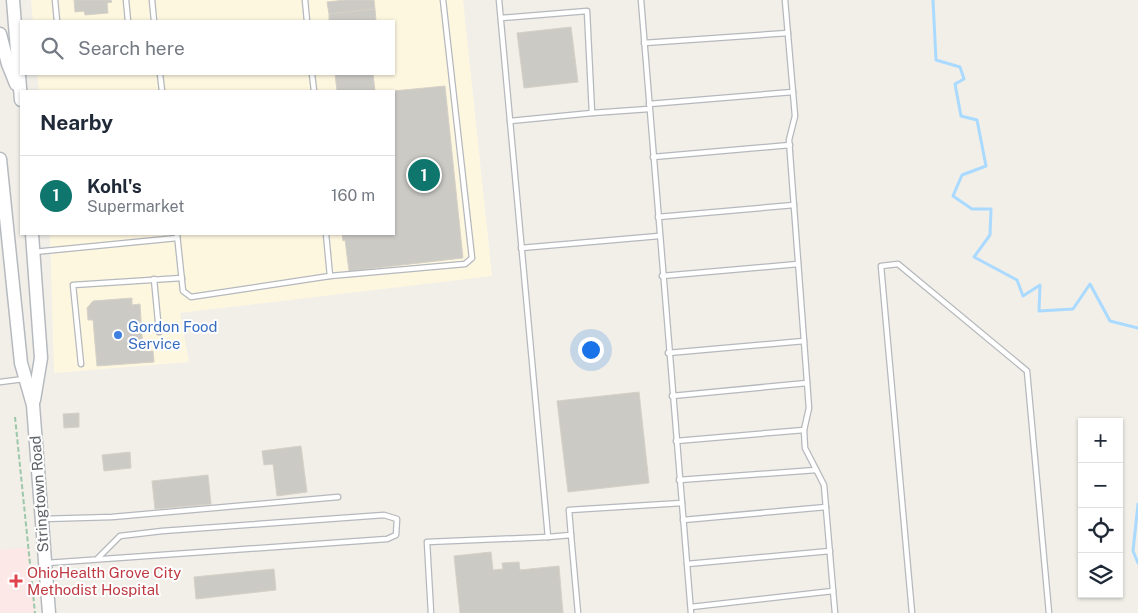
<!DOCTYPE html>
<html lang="en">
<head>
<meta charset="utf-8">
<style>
	:root { --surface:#fff; --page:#f2f2f3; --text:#1f2937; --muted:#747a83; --line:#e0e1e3; --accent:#0f766e }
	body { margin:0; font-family:"Public Sans",sans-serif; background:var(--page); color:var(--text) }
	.controls { position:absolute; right:15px; bottom:15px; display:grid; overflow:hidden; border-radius:0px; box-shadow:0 1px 4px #0004 }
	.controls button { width:45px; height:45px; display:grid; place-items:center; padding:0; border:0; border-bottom:1px solid var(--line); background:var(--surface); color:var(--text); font:25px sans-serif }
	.you { position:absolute; left:590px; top:349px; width:18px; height:18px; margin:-12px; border:4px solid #fff; border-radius:50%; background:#1a73e8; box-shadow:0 0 0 8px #1a73e833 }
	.badge { display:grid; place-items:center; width:32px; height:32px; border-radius:50%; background:var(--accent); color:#fff; font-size:16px; font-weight:700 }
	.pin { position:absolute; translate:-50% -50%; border:2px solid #fff; box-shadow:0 1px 5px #0006 }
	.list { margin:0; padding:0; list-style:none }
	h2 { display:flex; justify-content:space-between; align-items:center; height:65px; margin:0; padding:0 20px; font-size:21px }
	h2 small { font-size:16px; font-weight:400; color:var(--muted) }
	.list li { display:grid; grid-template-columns:32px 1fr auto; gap:15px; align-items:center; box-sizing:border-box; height:80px; padding:0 20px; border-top:1px solid var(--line) }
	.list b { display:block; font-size:19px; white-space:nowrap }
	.list p { margin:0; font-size:16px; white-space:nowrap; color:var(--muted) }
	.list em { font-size:16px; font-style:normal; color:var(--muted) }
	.icon { flex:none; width:28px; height:28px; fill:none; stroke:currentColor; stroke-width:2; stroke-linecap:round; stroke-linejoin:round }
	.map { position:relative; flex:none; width:1138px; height:613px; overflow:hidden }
	.search { position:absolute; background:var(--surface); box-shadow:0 1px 4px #0004; left:20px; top:20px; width:375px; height:55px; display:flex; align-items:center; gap:12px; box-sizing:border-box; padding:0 18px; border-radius:0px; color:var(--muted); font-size:19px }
	.panel { position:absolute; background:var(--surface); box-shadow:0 1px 4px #0004; left:20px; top:90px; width:375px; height:145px; border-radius:0px }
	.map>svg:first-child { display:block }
</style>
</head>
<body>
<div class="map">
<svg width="1138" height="613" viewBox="0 0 1138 613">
	<rect width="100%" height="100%" fill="#f1efe8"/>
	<polygon fill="#fef7e0" points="31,0 463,0 492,276 180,313 189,362 54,373 50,234 394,234 394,91 39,91 37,74 394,74 394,21 33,21"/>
	<polygon fill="#fce8e6" points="29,547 35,613 0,613 0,550"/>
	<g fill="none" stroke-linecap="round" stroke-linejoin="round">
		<g stroke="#aadaff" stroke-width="3">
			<polyline points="933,0 936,60 960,67 964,79 955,84 961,116 977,120 986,166 962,175 953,196 972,209 991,209 990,235 974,257 1017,280 1023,296 1040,285 1039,311 1073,309 1090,284 1110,321 1138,328"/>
			<polyline points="1138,504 1133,551 1138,563"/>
		</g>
	</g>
	<g fill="#cccac5" stroke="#d6d1c6">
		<polygon points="74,0 111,0 112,2 107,3 108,13 85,15 84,11 75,12"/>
		<polygon points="345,0 374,0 375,9 329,14 327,2"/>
		<polygon points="375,9 376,21 329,21 329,14"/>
		<polygon points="571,27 578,82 524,88 517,33"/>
		<polygon points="335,74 373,74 375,91 337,91"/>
		<polygon points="445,86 463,258 349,271 345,240 343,241 342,234 394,234 393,91"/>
		<polygon points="132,298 132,305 140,304 143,351 153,351 154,362 97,366 93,320 88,320 87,308 93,301"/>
		<polygon points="639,392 649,483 568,492 557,401"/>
		<polygon points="79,413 79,427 64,428 63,414"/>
		<polygon points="301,446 307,492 277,496 273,464 264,465 262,451"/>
		<polygon points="130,452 131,468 104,471 102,455"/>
		<polygon points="208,475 211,504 155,509 152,481"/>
		<polygon points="491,552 493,570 503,569 502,563 519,562 520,570 559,566 563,613 460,613 454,556"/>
		<polygon points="274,569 276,590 196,599 194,577"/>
	</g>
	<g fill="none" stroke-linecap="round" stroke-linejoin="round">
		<g stroke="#b5b8bc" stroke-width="7">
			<g id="lane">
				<polyline points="55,0 57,21"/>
				<polyline points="126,0 128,21"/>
				<polyline points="152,0 154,21"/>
				<polyline points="305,0 307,21"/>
				<polyline points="499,0 548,537 571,535 578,613"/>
				<polyline points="641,0 691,613"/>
				<polyline points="785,0 795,116 789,140 809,408 804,430 805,448 824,485 835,613"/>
				<polyline points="501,18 587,11 592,113 510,121"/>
				<polyline points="644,43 788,33"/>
				<polyline points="160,74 162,91"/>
				<polyline points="312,74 314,91"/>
				<polyline points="649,104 793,92"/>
				<polyline points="592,113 649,109"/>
				<polyline points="653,157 790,145"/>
				<polyline points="658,217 794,205"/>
				<polyline points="177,234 183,291 191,297 330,276 326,234"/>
				<polyline points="521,248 659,236"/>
				<polyline points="34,252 177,238"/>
				<polyline points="330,276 465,264 472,258 443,0"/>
				<polyline points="662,276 798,264"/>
				<polyline points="154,279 159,332"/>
				<polyline points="668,353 804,341"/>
				<polyline points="81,364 73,285 182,278"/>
				<polyline points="0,382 24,379"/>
				<polyline points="672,396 807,383"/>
				<polyline points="676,441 804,430"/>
				<polyline points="679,480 816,470"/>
				<polyline points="42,519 112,517 338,497"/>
				<polyline points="683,520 826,507"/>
				<polyline points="571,535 569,510 682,503"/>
				<polyline points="47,563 387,539 396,535 397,519 384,515 162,531 120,536 98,558"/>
				<polyline points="687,564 830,551"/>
				<polyline points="691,607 833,591"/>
				<polyline points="431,613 427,542 548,537"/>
				<polyline points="912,613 881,266 898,264 1027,371 1049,613"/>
			</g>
		</g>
		<g stroke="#b6babf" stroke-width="15">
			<g id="secondary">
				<polyline points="13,0 21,100"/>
				<polyline points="0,34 8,64 16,84"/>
				<polyline points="0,159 21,363 33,405 49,613"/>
				<polyline points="32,234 41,358 34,400"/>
			</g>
		</g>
		<polyline stroke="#9cc7a9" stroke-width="2" stroke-dasharray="5 2.5" stroke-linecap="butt" points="15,417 35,613"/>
		<use href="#lane" stroke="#fff" stroke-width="4.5"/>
		<use href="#secondary" stroke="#fff" stroke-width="12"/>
	</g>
	<circle fill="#3f7fe0" stroke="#fff" stroke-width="2" cx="118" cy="335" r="5"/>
	<path fill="#e0444e" stroke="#fff" stroke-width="2" d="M13.5 573.5h5v5h5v5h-5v5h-5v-5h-5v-5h5z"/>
	<g text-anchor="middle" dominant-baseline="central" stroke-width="4" stroke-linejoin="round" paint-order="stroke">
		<g font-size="15" fill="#366cbe" stroke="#fff" text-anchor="start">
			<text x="128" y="326">Gordon Food<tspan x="128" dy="17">Service</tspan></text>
		</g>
		<g font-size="15" fill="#5f6368" stroke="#fff">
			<text transform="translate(39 494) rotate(-94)">Stringtown Road</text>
		</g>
		<g font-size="15" fill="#be3a42" stroke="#fff" text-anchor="start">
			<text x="27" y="572">OhioHealth Grove City<tspan x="27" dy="17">Methodist Hospital</tspan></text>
		</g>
	</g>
</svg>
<div class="controls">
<button>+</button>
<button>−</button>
<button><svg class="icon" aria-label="locate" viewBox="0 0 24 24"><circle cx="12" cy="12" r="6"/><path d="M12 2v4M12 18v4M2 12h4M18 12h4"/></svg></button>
<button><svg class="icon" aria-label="layers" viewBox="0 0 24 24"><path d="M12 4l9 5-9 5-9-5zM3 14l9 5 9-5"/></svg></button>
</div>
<div class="you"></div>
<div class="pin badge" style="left:424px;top:175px">1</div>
<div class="search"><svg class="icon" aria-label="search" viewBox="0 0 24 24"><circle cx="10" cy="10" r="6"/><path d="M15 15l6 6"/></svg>Search here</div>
<section class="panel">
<h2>Nearby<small></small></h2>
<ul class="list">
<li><span class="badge">1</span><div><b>Kohl's</b><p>Supermarket</p></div><em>160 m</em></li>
</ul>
</section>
</div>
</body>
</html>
